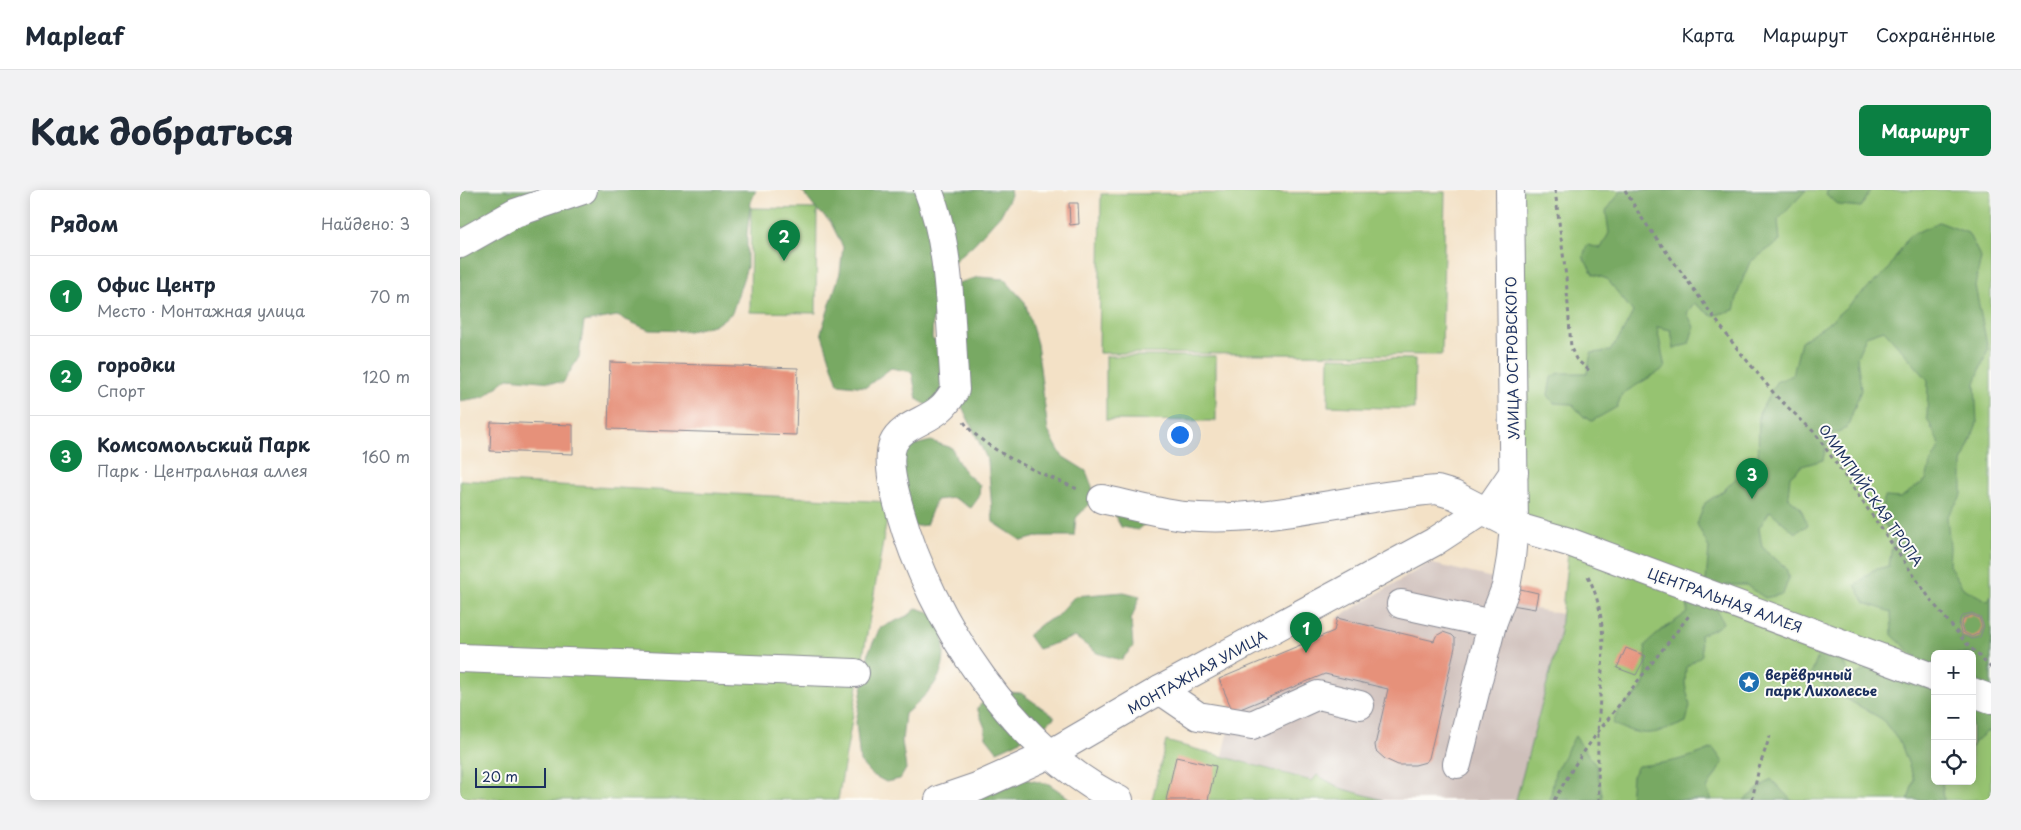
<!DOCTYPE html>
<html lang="ru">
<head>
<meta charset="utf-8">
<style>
	:root { --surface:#fff; --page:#f2f2f3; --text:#1f2937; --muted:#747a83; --line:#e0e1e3; --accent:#0b8043 }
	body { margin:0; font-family:"Playpen Sans",sans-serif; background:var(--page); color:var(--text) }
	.controls { position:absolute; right:15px; bottom:15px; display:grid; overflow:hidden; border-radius:8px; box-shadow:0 2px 12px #0003 }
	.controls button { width:45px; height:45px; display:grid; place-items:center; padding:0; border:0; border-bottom:1px solid var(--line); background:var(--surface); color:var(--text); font:25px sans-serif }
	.scale { position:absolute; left:15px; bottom:12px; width:71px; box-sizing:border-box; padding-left:5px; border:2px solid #1b2f5e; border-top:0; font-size:14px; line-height:18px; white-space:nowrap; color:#1b2f5e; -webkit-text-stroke:4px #fdfcf7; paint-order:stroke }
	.you { position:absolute; left:719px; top:244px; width:18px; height:18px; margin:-12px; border:4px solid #fff; border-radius:50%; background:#1a73e8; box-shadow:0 0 0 8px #1a73e833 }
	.badge { display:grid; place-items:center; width:32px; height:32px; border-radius:50%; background:var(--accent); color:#fff; font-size:16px; font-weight:700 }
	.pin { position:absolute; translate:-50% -41px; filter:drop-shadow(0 1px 2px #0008) }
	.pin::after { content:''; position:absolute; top:26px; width:18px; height:15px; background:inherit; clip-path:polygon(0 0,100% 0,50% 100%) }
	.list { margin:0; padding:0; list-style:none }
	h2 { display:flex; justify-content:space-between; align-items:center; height:65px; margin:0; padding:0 20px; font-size:21px }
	h2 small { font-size:16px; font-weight:400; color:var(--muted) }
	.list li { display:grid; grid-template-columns:32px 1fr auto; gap:15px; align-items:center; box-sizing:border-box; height:80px; padding:0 20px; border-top:1px solid var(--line) }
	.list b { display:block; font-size:19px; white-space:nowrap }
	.list p { margin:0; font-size:16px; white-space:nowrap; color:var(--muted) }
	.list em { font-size:16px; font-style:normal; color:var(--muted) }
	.icon { flex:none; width:28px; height:28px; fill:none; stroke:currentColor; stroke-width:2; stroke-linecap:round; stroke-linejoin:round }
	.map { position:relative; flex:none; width:1531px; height:610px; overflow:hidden; border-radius:8px }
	header { display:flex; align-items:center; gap:30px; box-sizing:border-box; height:70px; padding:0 25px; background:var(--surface); border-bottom:1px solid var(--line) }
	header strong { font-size:24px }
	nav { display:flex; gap:28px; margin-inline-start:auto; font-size:18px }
	.intro { display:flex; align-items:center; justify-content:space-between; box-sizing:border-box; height:120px; padding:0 30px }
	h1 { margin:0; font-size:35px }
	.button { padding:12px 22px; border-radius:8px; background:var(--accent); color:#fff; font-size:18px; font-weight:700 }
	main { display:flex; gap:30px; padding:0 30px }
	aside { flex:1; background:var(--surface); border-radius:8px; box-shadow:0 2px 12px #0003 }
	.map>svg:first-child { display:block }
</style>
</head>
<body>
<header>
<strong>Mapleaf</strong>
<nav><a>Карта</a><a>Маршрут</a><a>Сохранённые</a></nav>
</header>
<div class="intro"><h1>Как добраться</h1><a class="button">Маршрут</a></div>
<main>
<aside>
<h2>Рядом<small>Найдено: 3</small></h2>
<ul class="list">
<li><span class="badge">1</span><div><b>Офис Центр</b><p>Место · Монтажная улица</p></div><em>70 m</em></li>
<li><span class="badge">2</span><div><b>городки</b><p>Спорт</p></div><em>120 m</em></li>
<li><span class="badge">3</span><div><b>Комсомольский Парк</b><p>Парк · Центральная аллея</p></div><em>160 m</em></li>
</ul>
</aside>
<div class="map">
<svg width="1531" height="610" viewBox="0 0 1531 610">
	<rect width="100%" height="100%" fill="#fdfcf7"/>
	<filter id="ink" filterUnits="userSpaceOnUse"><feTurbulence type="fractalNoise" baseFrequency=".02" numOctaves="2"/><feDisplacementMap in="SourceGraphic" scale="10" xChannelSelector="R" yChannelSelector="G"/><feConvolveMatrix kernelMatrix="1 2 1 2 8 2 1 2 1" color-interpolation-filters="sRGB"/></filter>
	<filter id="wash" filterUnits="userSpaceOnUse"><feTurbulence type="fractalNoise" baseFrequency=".0096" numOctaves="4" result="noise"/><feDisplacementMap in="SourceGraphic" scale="20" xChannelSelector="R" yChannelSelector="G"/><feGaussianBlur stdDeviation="1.12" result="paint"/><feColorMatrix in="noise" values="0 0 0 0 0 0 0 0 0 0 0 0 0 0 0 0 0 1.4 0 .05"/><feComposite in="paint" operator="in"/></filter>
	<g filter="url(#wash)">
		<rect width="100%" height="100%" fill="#f3e1c6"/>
		<polygon fill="#cfc0bb" points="969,373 1037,389 1056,398 1078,403 1075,419 1102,424 1099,449 1056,610 923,610 763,566 773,522 874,441 877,428"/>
		<g fill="#96c371" stroke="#587968" fill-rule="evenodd">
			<path d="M1050,0H1531V610H1056L1099,449L1109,353L1054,336ZM1475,464H1512V591H1475Z"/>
			<polygon points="985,2 982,165 639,163 641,4"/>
			<polygon points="291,18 357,19 356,123 290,122"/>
			<polygon points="646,166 756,166 756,231 646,230"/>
			<polygon points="869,167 955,169 954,219 868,216"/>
			<polygon points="0,290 430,312 378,610 53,610 0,607"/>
			<polygon points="706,551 852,591 857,585 880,598 923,610 692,610"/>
		</g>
		<g fill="#78a963" stroke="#4a6c60">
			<polygon points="0,0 296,0 291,12 287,43 287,77 272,123 257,134 230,141 189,140 157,126 124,132 119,167 103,193 48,188 24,207 0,211"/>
			<polygon points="341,0 550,0 551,5 542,23 514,54 491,74 483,112 473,128 472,149 493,162 498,93 519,87 544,89 565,112 577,154 588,241 602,266 626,281 636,307 616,328 614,346 580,346 562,351 533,332 528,271 497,206 477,222 457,209 452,182 431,178 406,197 378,194 361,142 380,83 383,57 370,31 355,18"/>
			<polygon points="1162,0 1346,0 1318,30 1320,51 1290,72 1280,96 1274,120 1252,126 1234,113 1227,123 1234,137 1229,154 1214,159 1211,140 1197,137 1205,178 1162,204 1157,217 1132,231 1123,226 1112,214 1094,213 1088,205 1091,188 1099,183 1127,183 1131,163 1150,161 1161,145 1173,122 1147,89 1133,84 1123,67 1127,55 1141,58 1149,43 1146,21"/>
			<polygon points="1368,0 1410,0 1410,2 1401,17 1379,15 1366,4"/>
			<path d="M1479,32L1508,43L1521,68L1515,96L1528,159L1515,193L1517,233L1502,273V305L1487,327L1490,357L1489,375L1503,398L1528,411L1531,405V543L1528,541L1513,553L1512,558V508L1526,500L1512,482V464H1475V478L1454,465L1432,445L1431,422L1405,413L1395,395L1413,380L1429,376L1433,348L1419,325L1425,307L1440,308L1466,290L1470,274L1480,256L1467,228L1468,190L1424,140L1406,146L1397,167L1401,200L1387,238L1368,246L1363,270L1342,276L1330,286L1328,307L1340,317L1348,335L1335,343L1310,321L1299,338L1302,357L1326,378L1329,388L1323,404L1305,408L1286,395H1266L1256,418L1263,433L1255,439L1240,445L1242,465L1226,477L1225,494L1230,516L1226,532C1195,545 1184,548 1153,534C1161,511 1162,519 1177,504C1190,491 1186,471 1185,455L1203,439L1227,423L1230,394L1246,391L1249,358L1237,334L1245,313L1263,301L1283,281L1298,273L1299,224L1316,192L1333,185L1341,151L1366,135L1427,81L1449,46Z"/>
			<path d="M471,251L492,258C499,276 504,283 520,295L519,307L511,318L494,308L476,310L466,335L450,337L441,277L446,257Z"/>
			<polygon points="651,318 692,329 678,340 661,337"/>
			<polygon points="664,402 680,406 671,430 673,457 661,470 637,463 615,447 578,459 568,445 583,433 597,426 615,406"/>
			<path d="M457,418L481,426C488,479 486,488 445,524L442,551L446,579L440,589L426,592L411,584L400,572L396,532L409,461L420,438L449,425Z"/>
			<path d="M1362,456L1381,466L1390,488L1416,474C1436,489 1448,498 1475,498V591H1482L1484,610H1448L1454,589L1441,554L1422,529L1376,503L1351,485Z"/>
			<path d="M534,501L561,503L595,527C577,542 559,552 537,561L526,547L525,538L517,518Z"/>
			<polygon points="1115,546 1137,577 1143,610 1090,610 1095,582"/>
			<path d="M1253,558L1263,572L1247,599L1252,610H1170L1172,586L1178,576C1207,573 1225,570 1253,558Z"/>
			<polygon points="543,585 589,594 612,610 498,610"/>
			<polygon points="1311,589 1331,610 1284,610"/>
		</g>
		<g id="blocks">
			<g fill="#e6917a" fill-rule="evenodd">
				<polygon points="609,13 618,13 619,34 610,35"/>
				<polygon points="150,172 338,178 336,245 148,239"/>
				<polygon points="31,232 113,235 113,264 30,261"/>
				<polygon points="1056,398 1078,403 1075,419 1052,415"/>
				<path d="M1512,423L1520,427L1524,436L1520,447L1512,449L1502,445L1499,436L1500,429L1504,425ZM1512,425L1519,428L1522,436L1519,443L1512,447L1504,443L1501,436L1504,428Z"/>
				<polygon points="877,428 974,451 976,446 983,442 992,445 995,448 995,457 969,568 966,572 955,575 938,575 925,569 916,561 915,555 928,499 865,484 773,522 759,489 874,441"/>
				<polygon points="1166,458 1186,466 1176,485 1157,478"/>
				<polygon points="716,567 756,576 748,610 706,610"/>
			</g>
		</g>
	</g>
	<g filter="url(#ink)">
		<use href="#blocks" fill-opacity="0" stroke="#878892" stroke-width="1"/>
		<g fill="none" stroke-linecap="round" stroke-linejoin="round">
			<g stroke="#878892" stroke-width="30">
				<g id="minor">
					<path d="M468,0C492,60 490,135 495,200C491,206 487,213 481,218C468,231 441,235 433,254C426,271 435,304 440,321C470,428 556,562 659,610"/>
					<polyline points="0,54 55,23 123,0"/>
					<path d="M642,309C669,315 697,323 724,326C809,334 893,306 977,300L994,305L1054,336L1109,352L1475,488"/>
					<polyline points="941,414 1032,434 1046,397 1051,368 1054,336 1050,0"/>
					<polyline points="0,468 395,483"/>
					<polyline points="700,500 738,526 792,535 858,505 900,515"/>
					<polyline points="1512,502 1531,509"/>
					<polyline points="997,574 1032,434"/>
					<polyline points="479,610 517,597 590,564 700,500 974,352 1032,314 1054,282"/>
				</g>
			</g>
			<g stroke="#878892" stroke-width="3" stroke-dasharray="4 4" stroke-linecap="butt">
				<polyline points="1095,0 1106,87 1111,158 1116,169 1131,182"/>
				<polyline points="1165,0 1181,27 1275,156 1317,207 1355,243 1473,413 1505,452 1531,478"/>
				<path d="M504,232C525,262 587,286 620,300"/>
				<path d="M1128,386C1151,433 1141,476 1139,525C1137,554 1138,582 1139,610"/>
				<polyline points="1094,610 1116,573 1138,542 1231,423"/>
				<polyline points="1292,610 1299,578 1310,546"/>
			</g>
			<use href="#minor" stroke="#fff" stroke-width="28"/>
		</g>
	</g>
	<defs>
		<g id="sight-disc" transform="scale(1.125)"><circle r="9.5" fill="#1f6fb2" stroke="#fdfcf7"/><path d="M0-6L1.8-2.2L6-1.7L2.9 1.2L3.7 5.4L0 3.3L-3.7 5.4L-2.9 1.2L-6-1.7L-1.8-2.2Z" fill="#fff"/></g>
	</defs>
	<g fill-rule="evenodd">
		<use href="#sight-disc" x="1289" y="492"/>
	</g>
	<g text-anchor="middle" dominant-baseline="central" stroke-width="4" stroke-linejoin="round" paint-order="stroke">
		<g font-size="14" fill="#1b2f5e" stroke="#fdfcf7">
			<text transform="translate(1052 168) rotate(-91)">УЛИЦА ОСТРОВСКОГО</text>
			<text transform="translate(1411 305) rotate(55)">ОЛИМПИЙСКАЯ ТРОПА</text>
			<text transform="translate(1265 410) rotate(20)">ЦЕНТРАЛЬНАЯ АЛЛЕЯ</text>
			<text transform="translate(737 482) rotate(-29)">МОНТАЖНАЯ УЛИЦА</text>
		</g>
		<g font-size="14" font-weight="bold" fill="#1b2f5e" stroke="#fdfcf7" text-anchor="start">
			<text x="1305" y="484">верёврчный<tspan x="1305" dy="16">парк Лихолесье</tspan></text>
		</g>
	</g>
</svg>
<div class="controls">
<button>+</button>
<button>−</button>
<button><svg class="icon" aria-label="locate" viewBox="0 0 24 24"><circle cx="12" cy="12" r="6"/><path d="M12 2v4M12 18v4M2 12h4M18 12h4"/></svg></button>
</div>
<div class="scale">20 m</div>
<div class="you"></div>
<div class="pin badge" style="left:846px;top:463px">1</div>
<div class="pin badge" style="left:324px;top:71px">2</div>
<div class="pin badge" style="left:1292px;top:309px">3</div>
</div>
</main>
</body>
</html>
